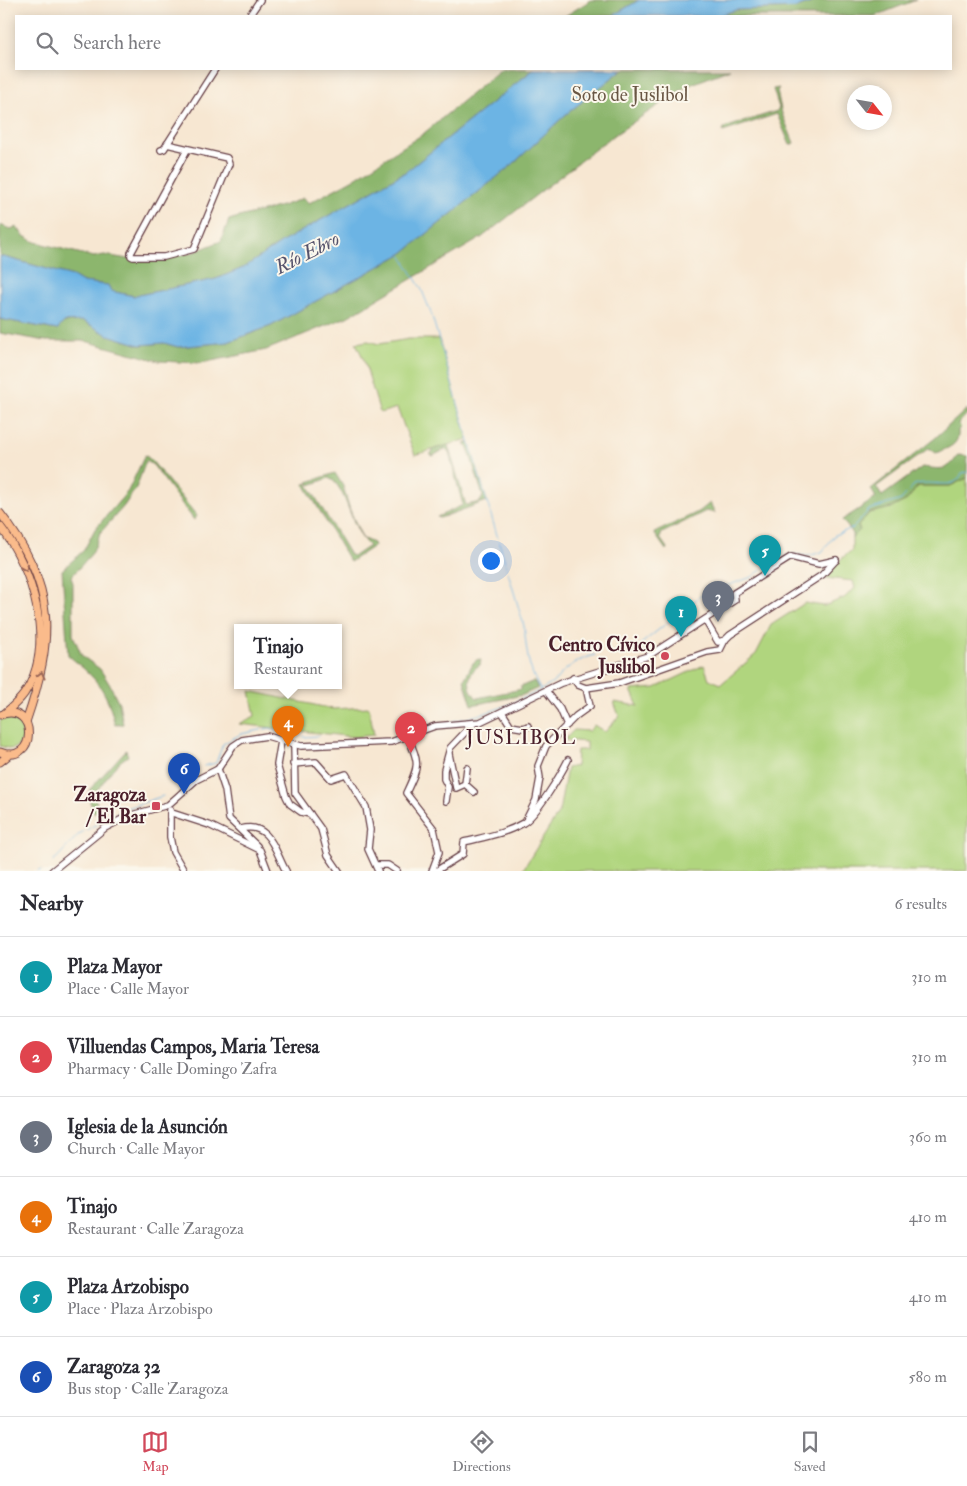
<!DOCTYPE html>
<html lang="en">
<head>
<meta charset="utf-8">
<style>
	:root { --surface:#fff; --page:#f7f7f7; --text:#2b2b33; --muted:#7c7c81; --line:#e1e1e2; --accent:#d1495b }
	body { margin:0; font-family:"IM FELL Double Pica",serif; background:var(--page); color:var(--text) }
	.compass { position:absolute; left:847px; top:85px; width:45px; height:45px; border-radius:50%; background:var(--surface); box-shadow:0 2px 12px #0003; rotate:121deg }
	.you { position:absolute; left:490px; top:560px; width:18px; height:18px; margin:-12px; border:4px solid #fff; border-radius:50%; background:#1a73e8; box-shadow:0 0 0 8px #1a73e833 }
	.badge { display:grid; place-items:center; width:32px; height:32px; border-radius:50%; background:var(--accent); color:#fff; font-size:16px; font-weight:700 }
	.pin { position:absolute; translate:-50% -41px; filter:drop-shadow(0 1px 2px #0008) }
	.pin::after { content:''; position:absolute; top:26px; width:18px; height:15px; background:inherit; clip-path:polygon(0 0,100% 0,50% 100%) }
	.popup { position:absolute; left:234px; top:624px; width:108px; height:65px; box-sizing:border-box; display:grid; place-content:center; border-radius:0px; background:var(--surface); filter:drop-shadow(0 1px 4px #0005); font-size:16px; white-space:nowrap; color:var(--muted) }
	.popup b { font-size:19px; color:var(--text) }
	.popup::after { content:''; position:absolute; left:50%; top:100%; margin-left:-10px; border:10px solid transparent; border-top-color:var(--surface) }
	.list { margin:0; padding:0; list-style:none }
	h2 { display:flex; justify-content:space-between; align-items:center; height:65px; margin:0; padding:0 20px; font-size:21px }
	h2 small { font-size:16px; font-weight:400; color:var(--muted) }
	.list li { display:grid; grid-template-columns:32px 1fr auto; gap:15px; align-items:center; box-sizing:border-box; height:80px; padding:0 20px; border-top:1px solid var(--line) }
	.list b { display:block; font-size:19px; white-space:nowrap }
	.list p { margin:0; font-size:16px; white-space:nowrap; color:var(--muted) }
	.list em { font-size:16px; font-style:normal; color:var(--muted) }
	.icon { flex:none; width:28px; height:28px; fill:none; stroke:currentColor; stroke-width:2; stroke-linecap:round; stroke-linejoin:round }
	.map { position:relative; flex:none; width:967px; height:871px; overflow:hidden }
	.search { position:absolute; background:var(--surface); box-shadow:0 2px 12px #0003; left:15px; right:15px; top:15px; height:55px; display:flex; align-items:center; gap:12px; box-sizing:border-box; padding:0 18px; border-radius:0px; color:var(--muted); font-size:19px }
	.sheet { height:545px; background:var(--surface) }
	nav { display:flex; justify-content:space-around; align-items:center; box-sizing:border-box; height:70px; border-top:1px solid var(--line); background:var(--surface); font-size:14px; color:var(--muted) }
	nav a { display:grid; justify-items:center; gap:2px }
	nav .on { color:var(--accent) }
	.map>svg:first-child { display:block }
</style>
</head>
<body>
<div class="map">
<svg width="967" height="871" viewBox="0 0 967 871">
	<rect width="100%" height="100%" fill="#fbf7ec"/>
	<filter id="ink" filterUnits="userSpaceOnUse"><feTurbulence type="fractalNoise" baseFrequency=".02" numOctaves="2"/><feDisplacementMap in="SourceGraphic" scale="10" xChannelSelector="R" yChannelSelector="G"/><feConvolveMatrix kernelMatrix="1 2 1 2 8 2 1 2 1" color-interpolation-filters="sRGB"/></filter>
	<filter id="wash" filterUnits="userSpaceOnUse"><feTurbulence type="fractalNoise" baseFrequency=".0096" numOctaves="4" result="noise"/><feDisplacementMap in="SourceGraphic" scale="20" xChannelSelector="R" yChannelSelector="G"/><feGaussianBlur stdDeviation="1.12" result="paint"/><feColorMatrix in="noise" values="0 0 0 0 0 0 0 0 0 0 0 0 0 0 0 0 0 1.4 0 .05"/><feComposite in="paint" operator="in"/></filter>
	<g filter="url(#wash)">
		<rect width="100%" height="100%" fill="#f7e7d2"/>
		<g fill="#b0d57e" stroke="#7d7a54">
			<polygon points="409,339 439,339 468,439 415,455 397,408 380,413 364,360 356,343 368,341 379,344"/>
			<polygon points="967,478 967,871 522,871 559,812 567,768 576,766 577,750 586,750 586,742 564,740 574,730 589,731 594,725 605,732 619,716 614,702 638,706 631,690 655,688 704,665 709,679 721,684 756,654 771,625 805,603 824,606 844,598 855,588 853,581 825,578 835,564 852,550 852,538 860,530 858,526 869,513 891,508 907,500 918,486 950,486"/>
			<polygon points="250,691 333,709 369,707 374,735 354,737 239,724 255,716"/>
			<path d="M5,718L15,719L24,729C25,740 21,746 11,749L0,746V721Z"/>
		</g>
		<g fill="#8cb66d" stroke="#6b6a4c">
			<polygon points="591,0 639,0 612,16 565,16"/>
			<polygon points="818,0 916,0 875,16 717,16 736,10 797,8"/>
			<path d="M501,69H534L407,171L284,241L243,268L216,279L134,296L111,291L108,285L83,282L73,276L0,256V225L10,229L17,227L24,236L35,242L94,257L104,255L128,259L165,258L194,252L221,241L229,220C254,212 279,209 303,198L309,203L352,180L423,134Z"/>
			<polygon points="623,69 730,69 687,86 607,140 481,238 347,317 266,350 201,363 159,361 85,341 46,341 0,333 0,319 56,330 64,322 83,321 108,335 140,345 164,343 178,347 228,342 271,326 403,253 513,164 564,116"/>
			<polygon points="779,88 777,91 782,114 794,143 790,145 777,114 723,132 724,128 777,111 779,108 773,89"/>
			<path d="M967,409V414L958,424L961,427L958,430C960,445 948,448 936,453L929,448L876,487L882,496L922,467C941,469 948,472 958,455L967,456V478L950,486H918L907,500L891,508L869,513L858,526L860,530L852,538V532L842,520L876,498L871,489L934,439Z"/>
			<polygon points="469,442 487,501 440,518 437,517 463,505 449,453 445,449 433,456 430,455 434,449 448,445 466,505 480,502 483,496 468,448 464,443"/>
			<path d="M145,455L151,460L197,516L194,520L153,465L146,461L136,488L124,506L100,533L93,552L71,577L73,583V635L82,656L100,669L110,685L119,703L123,724L115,725C106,687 97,680 68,655L62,570L84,550L95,529L128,491Z"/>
			<path d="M335,473L343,486L350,510L362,538L373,543L374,546L350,562L304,484L307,483L350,555L354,556L369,546C350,529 347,486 329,478L310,485L308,482Z"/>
			<polygon points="710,503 715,513 706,511 662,533 660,538 667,548 666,550 654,533 700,511"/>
			<path d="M478,659L481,660L480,665C467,672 466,688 477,698L522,689L520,687L534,681L538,688L523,695L472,705L464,680L473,663Z"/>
			<path d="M126,750L128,756C111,766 105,782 93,795L100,809L94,813L88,796L90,789Z"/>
		</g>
		<g fill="#6cb4e4" stroke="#5b6a88">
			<polygon points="639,0 818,0 797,8 736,10 717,16 612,16"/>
			<polygon points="534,69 623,69 564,116 513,164 403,253 271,326 228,342 178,347 164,343 140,345 108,335 83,321 64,322 57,330 0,319 0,256 73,276 83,282 108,285 111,291 134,296 216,279 243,268 284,241 407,171"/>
		</g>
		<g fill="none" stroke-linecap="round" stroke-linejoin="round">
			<g stroke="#6cb4e4" stroke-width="1">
				<path d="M401,255L421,288L431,313L524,626C527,652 527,666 540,689"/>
				<path d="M636,648L703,594L752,577L772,561L782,557L793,554L808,556L822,552L835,535L853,528L869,510L901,500L914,485C934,478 954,493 962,473L967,472"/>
				<path d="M453,721C485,715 520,702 548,686C554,683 557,678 562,673C571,664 583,658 595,655"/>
				<polyline points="303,737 319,736"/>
				<polyline points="204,766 216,763 223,744 241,734 270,728 289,736"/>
				<polyline points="53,862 79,834 124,809 163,796"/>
				<polyline points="38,871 41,870"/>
			</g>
		</g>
	</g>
	<g filter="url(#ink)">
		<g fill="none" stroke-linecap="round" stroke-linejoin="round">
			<g stroke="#643d44" stroke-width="8">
				<g id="minor">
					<polyline points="249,16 260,0"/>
					<polyline points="167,144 227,158 229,164 194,249 164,257 133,257 131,256 131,253 187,150"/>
					<polyline points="161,150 164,149 215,69"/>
					<polyline points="705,620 718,642 725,640"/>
					<polyline points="586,688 619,683 707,652 720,650 725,640 730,635 822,575 836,560"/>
					<polyline points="547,692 560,709 567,725"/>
					<polyline points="502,712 511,726 523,728 528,726"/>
					<path d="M408,737C420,765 419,765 406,793L434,829L439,852L432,871"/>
					<polyline points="281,741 277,765 286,796 290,804 301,812 310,814"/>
					<polyline points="294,745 295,793 321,829 328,855 339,871"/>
					<polyline points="449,754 456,788 465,784"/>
					<polyline points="293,764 316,762 331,779 346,774 366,807 370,830 368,849 378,871"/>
					<polyline points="467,768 465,784 474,792"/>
					<polyline points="218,769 225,790 229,819 257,846"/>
					<polyline points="446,801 448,787 444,779 444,770 450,748 474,723"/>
					<polyline points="170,810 170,837 173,852 184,871"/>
					<polyline points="172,813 209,825 260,850 268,871"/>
					<polyline points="527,818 536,800 540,778 538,766 546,746 576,716 590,706 586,688 578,685 573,678"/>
					<path d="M241,829C270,821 275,852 286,871"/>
					<polyline points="377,865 388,865 397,871"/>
					<polyline points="52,871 105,828 128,816 168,805 196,780 218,769 233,746 242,740 267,736 301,746 391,742 435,726 480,722 561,683 648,656 735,600 734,593 791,557 819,564 836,560"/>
					<path d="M436,871L463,854L464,842C484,837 505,834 523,823C536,816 561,774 568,760"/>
				</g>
			</g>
			<g stroke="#643d44" stroke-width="9">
				<g id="major">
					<path d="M0,513C57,585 55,638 26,722"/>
					<path d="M0,526C33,568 57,646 24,694C19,701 12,707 5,713"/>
					<path d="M0,715C39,701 37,767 0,752"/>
					<polyline points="0,762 10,754"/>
				</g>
			</g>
			<use href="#minor" stroke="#fff" stroke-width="5.5"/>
			<use href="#major" stroke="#fabb8b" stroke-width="7"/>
		</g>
		<defs><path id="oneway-chevron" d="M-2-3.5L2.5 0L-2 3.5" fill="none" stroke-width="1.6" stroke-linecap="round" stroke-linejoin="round" transform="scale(1.25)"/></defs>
		<g stroke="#996556">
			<use href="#oneway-chevron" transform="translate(25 568) rotate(68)"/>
			<use href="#oneway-chevron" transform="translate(41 675) rotate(-75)"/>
		</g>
	</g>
	<g fill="#d1495b" stroke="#fbf7ec" stroke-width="2">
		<circle cx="665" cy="656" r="5"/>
		<rect x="151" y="801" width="10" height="10" rx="2.5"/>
	</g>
	<g text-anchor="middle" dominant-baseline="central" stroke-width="4" stroke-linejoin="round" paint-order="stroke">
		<g font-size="19" fill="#695644" stroke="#fbf7ec">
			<text x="630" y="95">Soto de Juslibol</text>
		</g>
		<g font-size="19" font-weight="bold" fill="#4a1f2b" stroke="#fbf7ec" text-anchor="end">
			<text x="655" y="645">Centro Cívico<tspan x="655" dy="22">Juslibol</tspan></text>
			<text x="146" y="795">Zaragoza<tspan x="146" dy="22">/ El Bar</tspan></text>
		</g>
		<g font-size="20" font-style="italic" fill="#56536c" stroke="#fbf7ec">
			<text transform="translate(307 253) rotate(-27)">Río Ebro</text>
		</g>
		<g font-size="20" letter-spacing="1" fill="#4a1f2b" stroke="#fbf7ec">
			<text x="521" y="737">JUSLIBOL</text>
		</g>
	</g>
</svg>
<svg class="compass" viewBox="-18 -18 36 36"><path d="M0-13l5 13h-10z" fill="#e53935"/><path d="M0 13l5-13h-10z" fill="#7c7c81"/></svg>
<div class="you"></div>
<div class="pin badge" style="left:681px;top:637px;background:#0f9aa8">1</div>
<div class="pin badge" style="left:411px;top:753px;background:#e0444e">2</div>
<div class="pin badge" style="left:718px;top:622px;background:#6b7280">3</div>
<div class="pin badge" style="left:288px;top:747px;background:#e8710a">4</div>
<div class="popup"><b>Tinajo</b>Restaurant</div>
<div class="pin badge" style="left:765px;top:576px;background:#0f9aa8">5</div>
<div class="pin badge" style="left:184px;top:794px;background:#1a4fb4">6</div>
<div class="search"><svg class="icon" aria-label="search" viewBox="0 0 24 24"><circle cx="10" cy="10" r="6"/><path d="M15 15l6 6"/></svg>Search here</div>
</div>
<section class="sheet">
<h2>Nearby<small>6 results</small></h2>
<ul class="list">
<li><span class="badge" style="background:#0f9aa8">1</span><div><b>Plaza Mayor</b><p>Place · Calle Mayor</p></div><em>310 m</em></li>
<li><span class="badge" style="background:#e0444e">2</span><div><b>Villuendas Campos, Maria Teresa</b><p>Pharmacy · Calle Domingo Zafra</p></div><em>310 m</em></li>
<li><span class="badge" style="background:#6b7280">3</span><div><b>Iglesia de la Asunción</b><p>Church · Calle Mayor</p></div><em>360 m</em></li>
<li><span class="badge" style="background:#e8710a">4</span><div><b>Tinajo</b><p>Restaurant · Calle Zaragoza</p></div><em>410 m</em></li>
<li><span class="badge" style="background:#0f9aa8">5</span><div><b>Plaza Arzobispo</b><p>Place · Plaza Arzobispo</p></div><em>410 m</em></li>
<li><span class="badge" style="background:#1a4fb4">6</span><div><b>Zaragoza 32</b><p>Bus stop · Calle Zaragoza</p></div><em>580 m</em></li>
</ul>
</section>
<nav>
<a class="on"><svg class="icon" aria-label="map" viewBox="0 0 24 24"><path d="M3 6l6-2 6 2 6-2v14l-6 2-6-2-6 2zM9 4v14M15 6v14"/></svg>Map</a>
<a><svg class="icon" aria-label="directions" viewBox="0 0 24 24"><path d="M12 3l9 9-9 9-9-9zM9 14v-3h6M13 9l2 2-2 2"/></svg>Directions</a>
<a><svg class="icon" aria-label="saved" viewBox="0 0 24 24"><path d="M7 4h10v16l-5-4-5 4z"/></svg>Saved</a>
</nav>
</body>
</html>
